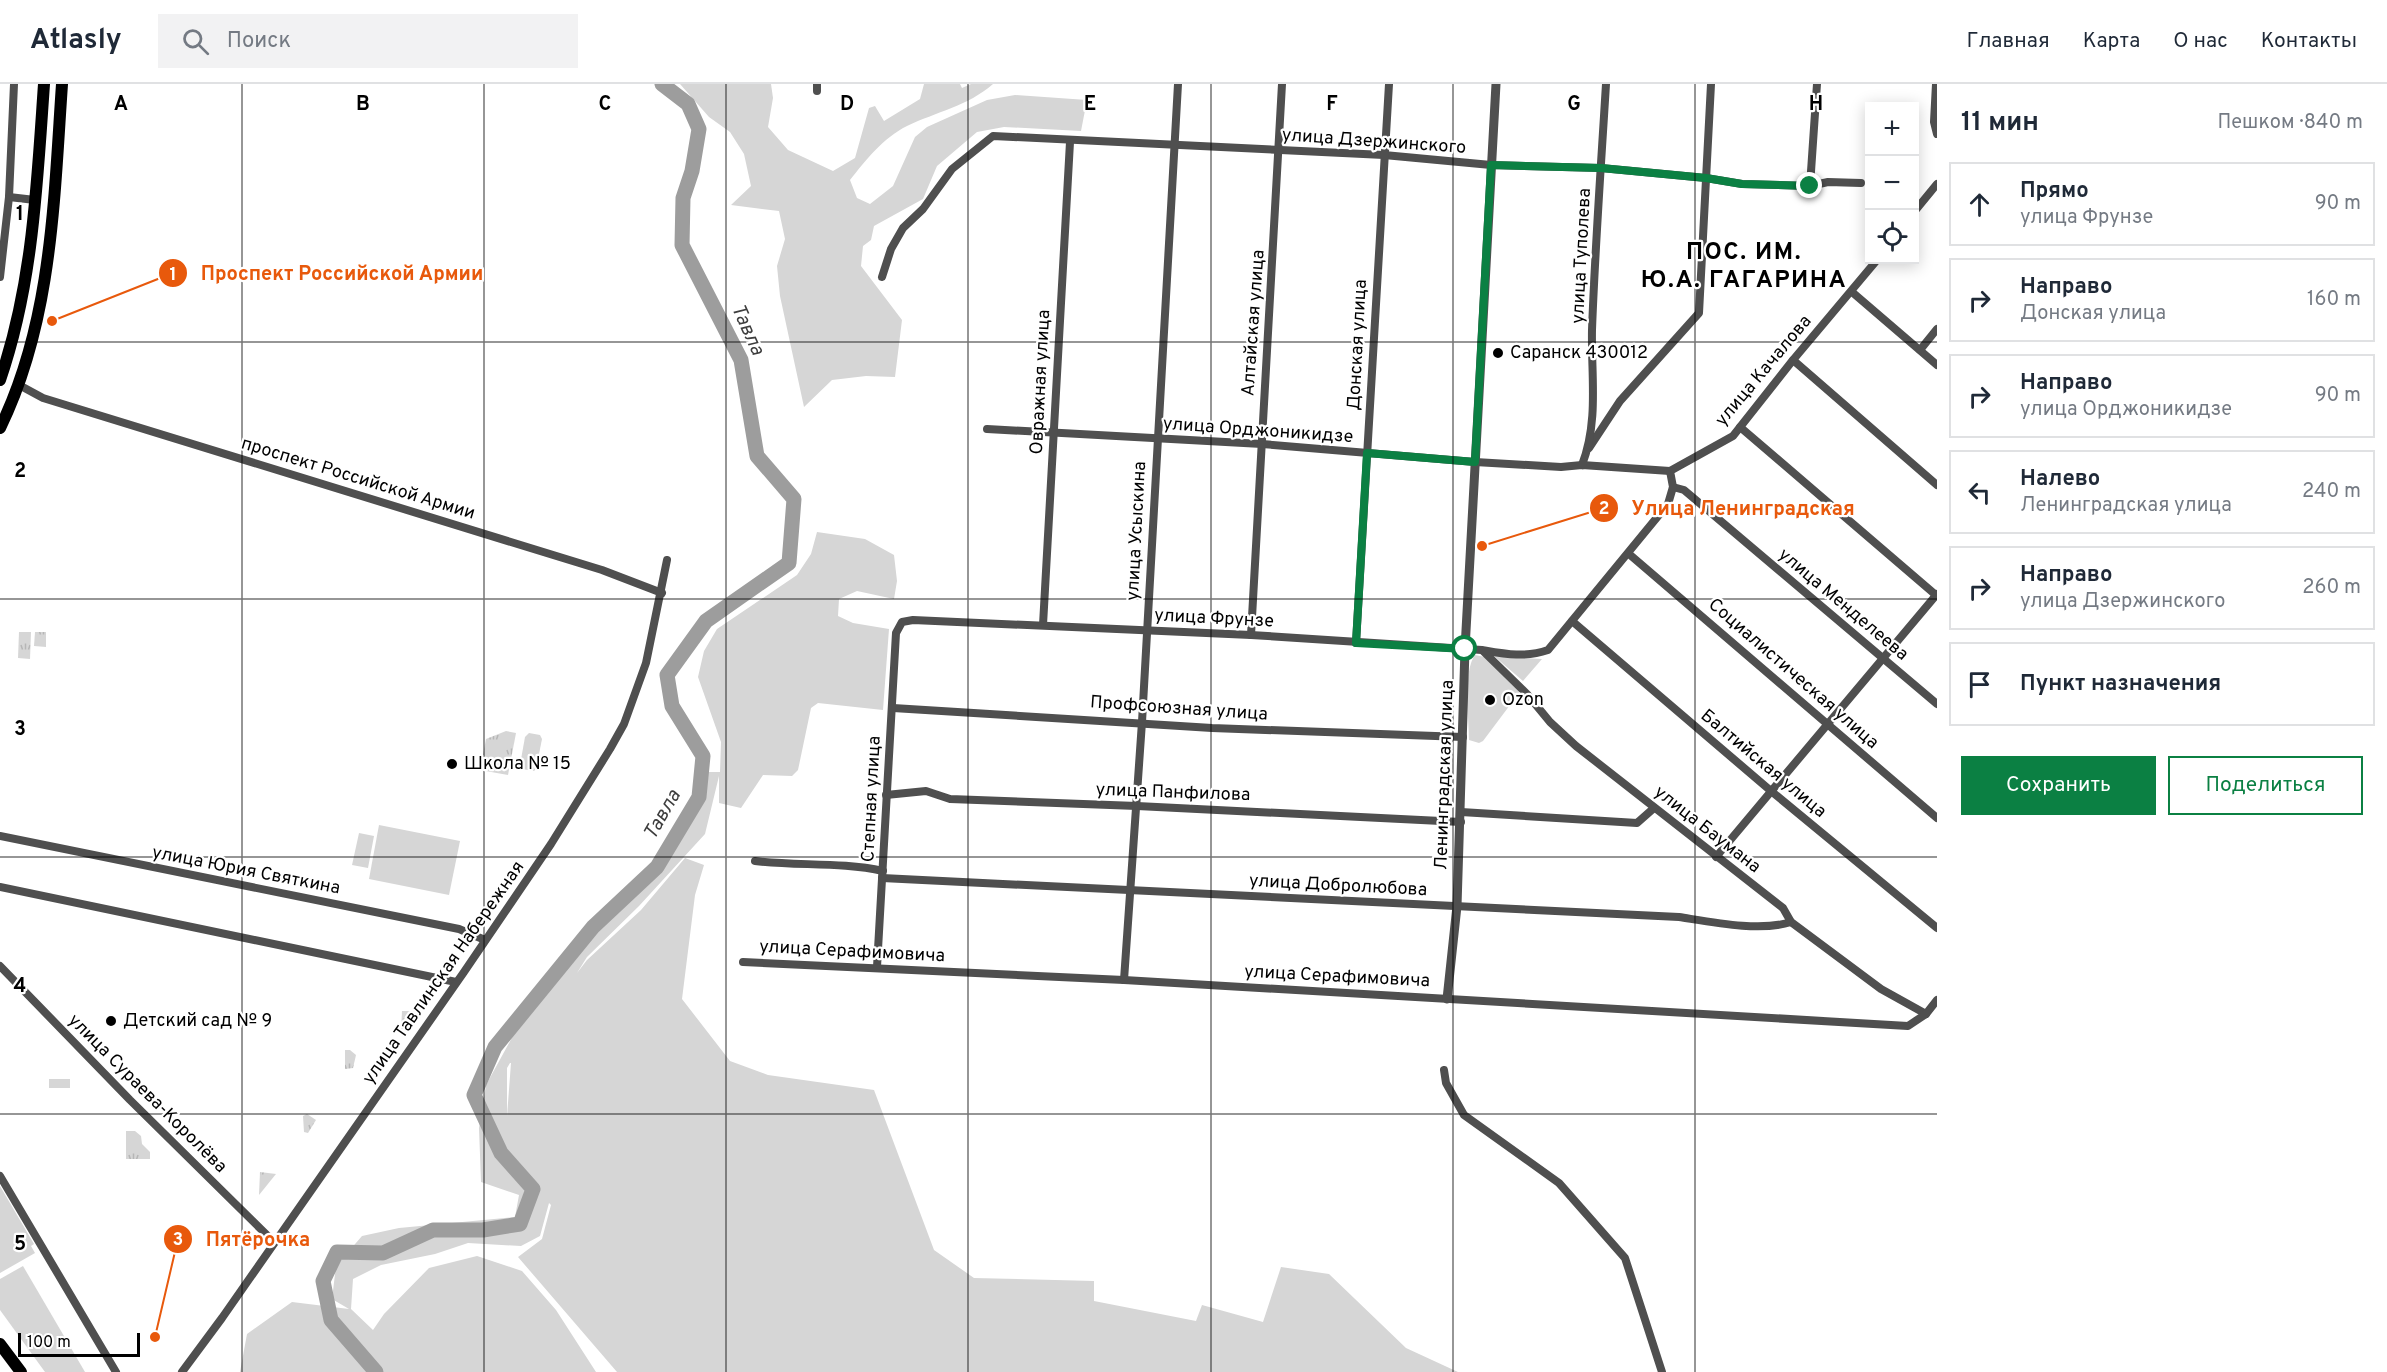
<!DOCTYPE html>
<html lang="ru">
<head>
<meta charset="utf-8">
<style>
	:root { --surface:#fff; --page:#f2f2f3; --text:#1f2937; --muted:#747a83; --line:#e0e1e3; --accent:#0b8043 }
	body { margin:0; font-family:Overpass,sans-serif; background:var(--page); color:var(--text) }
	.controls { position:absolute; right:18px; top:18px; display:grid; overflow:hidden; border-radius:0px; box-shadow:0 3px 15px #0003 }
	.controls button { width:54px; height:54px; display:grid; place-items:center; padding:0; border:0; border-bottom:2px solid var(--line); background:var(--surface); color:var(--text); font:30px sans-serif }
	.scale { position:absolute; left:18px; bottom:15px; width:122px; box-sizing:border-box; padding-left:6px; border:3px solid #000; border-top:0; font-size:16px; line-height:21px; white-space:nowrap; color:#000; -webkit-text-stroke:4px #fff; paint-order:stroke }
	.stop { position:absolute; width:18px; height:18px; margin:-14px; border:4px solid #0b8043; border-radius:50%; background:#fff }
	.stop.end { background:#0b8043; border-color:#fff; box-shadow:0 2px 6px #0008 }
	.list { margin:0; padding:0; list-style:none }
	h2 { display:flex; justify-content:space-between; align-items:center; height:78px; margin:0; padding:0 24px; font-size:26px }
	h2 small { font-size:20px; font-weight:400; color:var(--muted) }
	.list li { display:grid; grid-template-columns:39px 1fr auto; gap:18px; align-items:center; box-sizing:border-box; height:84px; margin:0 12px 12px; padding:0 12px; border:2px solid var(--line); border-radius:0px }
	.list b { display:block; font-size:22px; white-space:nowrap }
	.list p { margin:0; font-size:20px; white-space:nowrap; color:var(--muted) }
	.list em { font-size:20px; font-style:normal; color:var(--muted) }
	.actions { display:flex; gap:12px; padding:18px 24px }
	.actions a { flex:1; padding:14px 0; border:2px solid var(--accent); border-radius:0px; text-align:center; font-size:21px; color:var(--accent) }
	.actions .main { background:var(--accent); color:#fff }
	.icon { flex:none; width:33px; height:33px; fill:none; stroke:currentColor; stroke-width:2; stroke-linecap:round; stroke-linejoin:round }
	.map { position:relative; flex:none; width:1937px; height:1288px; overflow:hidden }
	header { display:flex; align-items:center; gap:36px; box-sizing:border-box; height:84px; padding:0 30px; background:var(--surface); border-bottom:2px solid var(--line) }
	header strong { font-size:28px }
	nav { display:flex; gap:33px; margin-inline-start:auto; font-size:21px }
	.search { width:420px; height:54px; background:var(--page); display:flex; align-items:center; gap:15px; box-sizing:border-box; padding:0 21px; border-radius:0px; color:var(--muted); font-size:22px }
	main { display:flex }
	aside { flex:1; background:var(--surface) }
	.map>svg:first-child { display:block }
</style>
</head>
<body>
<header>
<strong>Atlasly</strong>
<div class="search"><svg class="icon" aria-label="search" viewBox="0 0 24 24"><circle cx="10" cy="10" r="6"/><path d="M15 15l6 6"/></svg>Поиск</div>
<nav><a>Главная</a><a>Карта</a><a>О нас</a><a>Контакты</a></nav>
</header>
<main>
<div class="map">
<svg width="1937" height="1288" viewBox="0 0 1937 1288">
	<defs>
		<pattern id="park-tufts" width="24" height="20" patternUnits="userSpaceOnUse" patternTransform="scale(1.5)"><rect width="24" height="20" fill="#d6d6d6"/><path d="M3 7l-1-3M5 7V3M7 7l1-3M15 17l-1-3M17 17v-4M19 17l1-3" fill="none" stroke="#b6b6b6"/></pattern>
	</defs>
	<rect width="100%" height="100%" fill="#fff"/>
	<g fill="#d6d6d6" fill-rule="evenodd">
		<path d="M680,0H771L773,14L768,43L788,66L833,87L855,74L869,24L875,22L884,37L920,15L924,0H960L962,4L971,0H993C968,22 936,28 907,42C883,54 866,76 850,96L857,114L870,120L893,102L915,53L927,43L987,16L1015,11L1087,16L1081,47L1004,43L977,48L937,82L923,115L874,142L871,156L863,162L861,182L902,236L895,293L866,292L832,296L804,323L780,212L777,182L785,155L779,127L731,121L751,102L744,70L730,48L709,33Z"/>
		<path d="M817,448L865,455L894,471L897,497L894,515L857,507L839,515L838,532L853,539L889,545L883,626L818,619L811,624L798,686L792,692L763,691L741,724L719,719V692L705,750L639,822L587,873L577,889L587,876L641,826L685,774L704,781L695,811L682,915L730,977L768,991L874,1006L934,1166L974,1194L1094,1197V1217L1196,1237L1202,1221L1263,1238L1281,1183L1329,1190L1406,1264L1458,1288H617L518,1173L542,1155L551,1121L549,1119L540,1152L521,1162L468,1159L435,1170L381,1181L353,1195L351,1225L373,1246L384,1230L429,1184L477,1172L522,1187L556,1226L596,1288H240L247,1250L292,1218L349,1225L332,1215L336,1182L362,1152L399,1144L515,1133L519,1111L481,1098L479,1044L486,1001L514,950L561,872L657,773L686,747L696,688H720L721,658L698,593L704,567L717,545L797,491L811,470ZM510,979H511L507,1032V984Z"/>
		<path d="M1475,571L1485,573L1518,604L1519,609L1483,657L1479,659L1469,656C1469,636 1463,586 1475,571Z"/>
		<polygon points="1494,572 1542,575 1523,597"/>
		<polygon points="529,649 540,651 542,655 536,685 534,687 522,685 520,681 525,653"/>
		<polygon points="379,741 460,757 449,811 369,795"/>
		<polygon points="359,749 374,752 368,784 352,781"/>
		<polygon points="0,1102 34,1160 31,1162 35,1169 0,1189"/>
		<polygon points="23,1182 85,1288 45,1288 0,1226 0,1195"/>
	</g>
	<g fill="url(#park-tufts)">
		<polygon points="19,548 31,548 30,575 18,574"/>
		<polygon points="35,548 46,548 46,563 34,562"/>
		<polygon points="506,647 516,649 508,691 480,686 486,655"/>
		<polygon points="402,927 416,927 401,947"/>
		<polygon points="345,966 350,966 356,971 353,984 345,985"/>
		<rect x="49" y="995" width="21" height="9"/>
		<polygon points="307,1030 316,1036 308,1049 304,1048 303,1032"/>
		<polygon points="126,1047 135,1047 141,1052 142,1060 150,1068 150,1075 126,1075"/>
		<polygon points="260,1088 276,1090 259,1111"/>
	</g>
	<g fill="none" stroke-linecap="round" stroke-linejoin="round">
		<polyline stroke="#9d9d9d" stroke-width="15" points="376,1288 331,1236 323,1197 337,1168 383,1169 433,1146 483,1146 520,1140 533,1105 501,1069 474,1011 495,963 593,843 657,783 699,713 703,672 672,622 667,591 706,537 789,479 794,415 757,372 741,276 682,161 683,114 692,87 699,45 688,20 662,0"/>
		<g stroke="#4f4f4f" stroke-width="8">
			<polyline points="1936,0 1934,38 1937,50"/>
			<polyline points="817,7 817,0"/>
			<polyline points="1810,102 1817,0"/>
			<polyline points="9,113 35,116"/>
			<polyline points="1914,128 1937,100"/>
			<polyline points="0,193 9,113 14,0"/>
			<polyline points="882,193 891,165 903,144 923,125 952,85 993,52 1384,71 1491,81 1601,84 1706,94 1742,100 1810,102 1828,98 1861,99"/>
			<polyline points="1852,208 1937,281"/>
			<polyline points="1920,266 1937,245"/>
			<polyline points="1793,276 1937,401"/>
			<polyline points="19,301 43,314 602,486 662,509"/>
			<polyline points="1740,343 1937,512"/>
			<polyline points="987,345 1262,360 1475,378 1561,383 1582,381 1670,387"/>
			<polyline points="1589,364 1620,317 1699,229 1711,0"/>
			<path d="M1582,381C1599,337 1591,291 1592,246C1595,164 1601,82 1606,0"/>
			<polyline points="1673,403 1684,406 1937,620"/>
			<polyline points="1629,470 1937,734"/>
			<polyline points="1572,537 1771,707 1937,844"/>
			<polyline points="1043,541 1070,58"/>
			<polyline points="1251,551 1282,0"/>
			<polyline points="1356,559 1389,0"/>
			<polyline points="1483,567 1527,610 1550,638 1576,662 1783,824 1791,838 1881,905 1926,930"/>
			<polyline points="893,624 1212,644 1463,653"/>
			<polyline points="886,711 926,707 950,715 1137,722 1461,738"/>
			<polyline points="1461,728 1637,739 1654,724"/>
			<polyline points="0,752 459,845 485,856"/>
			<polyline points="1716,773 1937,510"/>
			<path d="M755,777C797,782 842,778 883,787"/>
			<path d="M882,794L1679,833C1711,838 1760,848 1791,838"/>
			<polyline points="0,803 456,898"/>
			<polyline points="743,878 1124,896 1908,942 1926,930 1937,916"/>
			<polyline points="0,882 130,1016 274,1158"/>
			<path d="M877,883L896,549L902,538L913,536L1251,551L1482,566C1505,570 1525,574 1548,566L1668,420L1673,403L1670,387L1733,352L1793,276L1877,176"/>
			<polyline points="1124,896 1142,638 1178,0"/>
			<polyline points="1444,986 1446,999 1464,1031 1559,1099 1625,1174 1662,1288"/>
			<polyline points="0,1092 116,1288"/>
			<polyline points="182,1288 222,1234 464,888 551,760 610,665 624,640 646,579 667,476"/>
		</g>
		<polyline stroke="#4f4f4f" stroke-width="9" points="1447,915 1457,822 1465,565 1496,0"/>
		<g stroke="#000" stroke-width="12">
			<path d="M0,296C33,200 37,100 44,0"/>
			<path d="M0,344C52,238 54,116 62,0"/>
			<polyline points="0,1260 21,1288"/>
		</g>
	</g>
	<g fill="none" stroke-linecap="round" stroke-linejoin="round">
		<polyline stroke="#0b8043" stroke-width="8" points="1465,565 1356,559 1367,369 1475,378 1491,81 1601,84 1706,94 1742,100 1810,102"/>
	</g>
	<path fill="none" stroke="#000" stroke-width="1.5" stroke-opacity="0.55" d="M242,0V1288M484,0V1288M726,0V1288M968,0V1288M1211,0V1288M1453,0V1288M1695,0V1288M0,258H1937M0,515H1937M0,773H1937M0,1030H1937"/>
	<g fill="#000" stroke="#fff" stroke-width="2">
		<circle cx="1498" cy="269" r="6"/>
		<circle cx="1490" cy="616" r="6"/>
		<circle cx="452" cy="680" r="6"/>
		<circle cx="111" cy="937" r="6"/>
	</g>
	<g text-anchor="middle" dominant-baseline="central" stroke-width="4.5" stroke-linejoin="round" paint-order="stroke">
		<g font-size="18" fill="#000" stroke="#fff">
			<text transform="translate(1374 58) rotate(4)">улица Дзержинского</text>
			<text transform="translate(1582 172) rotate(-87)">улица Туполева</text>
			<text transform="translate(1254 239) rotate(-86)">Алтайская улица</text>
			<text transform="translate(1358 261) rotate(-87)">Донская улица</text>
			<text transform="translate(1764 287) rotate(-50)">улица Качалова</text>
			<text transform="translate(1041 298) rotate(-87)">Овражная улица</text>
			<text transform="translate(1258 347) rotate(4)">улица Орджоникидзе</text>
			<text transform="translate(358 395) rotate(17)">проспект Российской Армии</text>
			<text transform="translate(1137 447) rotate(-87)">улица Усыскина</text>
			<text transform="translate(1843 521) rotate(40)">улица Менделеева</text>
			<text transform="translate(1214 535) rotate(3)">улица Фрунзе</text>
			<text transform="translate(1793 590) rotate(41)">Социалистическая улица</text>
			<text transform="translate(1179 625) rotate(4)">Профсоюзная улица</text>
			<text transform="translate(1763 680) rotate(40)">Балтийская улица</text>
			<text transform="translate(1445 691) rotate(-88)">Ленинградская улица</text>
			<text transform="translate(1173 709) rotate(2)">улица Панфилова</text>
			<text transform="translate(872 715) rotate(-87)">Степная улица</text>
			<text transform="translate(1707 746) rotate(38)">улица Баумана</text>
			<text transform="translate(246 787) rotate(11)">улица Юрия Святкина</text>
			<text transform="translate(1338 802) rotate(3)">улица Добролюбова</text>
			<text transform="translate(852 868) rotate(3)">улица Серафимовича</text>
			<text transform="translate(444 889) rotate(-55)">улица Тавлинская Набережная</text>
			<text transform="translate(1337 893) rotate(3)">улица Серафимовича</text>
			<text transform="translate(147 1010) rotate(45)">улица Сураева-Королёва</text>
		</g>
		<g font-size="18" fill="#000" stroke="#fff" text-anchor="start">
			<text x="1510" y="269">Саранск 430012</text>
			<text x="1502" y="616">Ozon</text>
			<text x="464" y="680">Школа № 15</text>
			<text x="123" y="937">Детский сад № 9</text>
		</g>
		<g font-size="20" font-style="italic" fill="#3e3e3e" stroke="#fff">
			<text transform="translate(747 246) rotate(66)">Тавла</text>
			<text transform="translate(663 731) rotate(-60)">Тавла</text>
		</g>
		<g font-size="24" font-weight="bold" letter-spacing="1.5" fill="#000" stroke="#fff">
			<text x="1744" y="169">ПОС. ИМ.<tspan x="1744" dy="28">Ю.А. ГАГАРИНА</tspan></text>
		</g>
	</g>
	<g font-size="20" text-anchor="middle" font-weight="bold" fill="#000" stroke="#fff" stroke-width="4.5" stroke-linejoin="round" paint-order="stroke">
		<text x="121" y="26">A</text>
		<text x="363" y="26">B</text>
		<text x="605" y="26">C</text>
		<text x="847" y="26">D</text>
		<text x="1090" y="26">E</text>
		<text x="1332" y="26">F</text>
		<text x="1574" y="26">G</text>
		<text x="1816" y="26">H</text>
		<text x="20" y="136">1</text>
		<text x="20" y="393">2</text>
		<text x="20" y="651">3</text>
		<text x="20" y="908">4</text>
		<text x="20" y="1166">5</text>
	</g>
	<path fill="none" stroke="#e8590c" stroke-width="2" d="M52 237L173 189M1482 462L1604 424M155 1253L178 1155"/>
	<g fill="#e8590c" stroke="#fff" stroke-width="2">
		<circle cx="52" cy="237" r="6"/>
		<circle cx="1482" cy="462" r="6"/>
		<circle cx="155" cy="1253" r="6"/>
		<circle cx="173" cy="189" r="15"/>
		<circle cx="1604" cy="424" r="15"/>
		<circle cx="178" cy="1155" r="15"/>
	</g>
	<g font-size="18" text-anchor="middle" font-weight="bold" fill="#fff">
		<text x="173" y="196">1</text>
		<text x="1604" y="430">2</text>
		<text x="178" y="1161">3</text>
	</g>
	<g font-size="20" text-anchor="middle" font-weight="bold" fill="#e8590c" stroke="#fff" stroke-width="4.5" stroke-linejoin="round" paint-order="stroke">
		<text x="342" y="196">Проспект Российской Армии</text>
		<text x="1743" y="431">Улица Ленинградская</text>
		<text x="258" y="1162">Пятёрочка</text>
	</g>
</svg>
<div class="controls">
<button>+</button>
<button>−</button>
<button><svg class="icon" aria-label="locate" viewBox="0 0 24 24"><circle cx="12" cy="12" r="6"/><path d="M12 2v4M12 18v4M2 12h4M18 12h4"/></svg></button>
</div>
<div class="scale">100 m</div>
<div class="stop" style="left:1465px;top:565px"></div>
<div class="stop end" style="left:1810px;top:102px"></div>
</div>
<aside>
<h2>11 мин<small>Пешком · 840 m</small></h2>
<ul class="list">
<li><svg class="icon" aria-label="ahead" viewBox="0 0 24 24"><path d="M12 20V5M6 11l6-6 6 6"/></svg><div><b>Прямо</b><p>улица Фрунзе</p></div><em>90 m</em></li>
<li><svg class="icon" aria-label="right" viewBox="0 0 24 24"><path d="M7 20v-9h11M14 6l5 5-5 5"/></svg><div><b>Направо</b><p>Донская улица</p></div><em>160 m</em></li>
<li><svg class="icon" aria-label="right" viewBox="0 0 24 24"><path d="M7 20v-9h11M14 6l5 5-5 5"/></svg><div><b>Направо</b><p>улица Орджоникидзе</p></div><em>90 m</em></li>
<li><svg class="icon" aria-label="left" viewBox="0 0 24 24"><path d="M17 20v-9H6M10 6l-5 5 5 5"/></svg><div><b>Налево</b><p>Ленинградская улица</p></div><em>240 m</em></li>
<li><svg class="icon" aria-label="right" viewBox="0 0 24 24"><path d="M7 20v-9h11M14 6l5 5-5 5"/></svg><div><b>Направо</b><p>улица Дзержинского</p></div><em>260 m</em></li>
<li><svg class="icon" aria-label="arrive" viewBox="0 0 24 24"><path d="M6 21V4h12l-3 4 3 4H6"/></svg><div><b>Пункт назначения</b></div></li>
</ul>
<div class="actions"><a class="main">Сохранить</a><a>Поделиться</a></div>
</aside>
</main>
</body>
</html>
